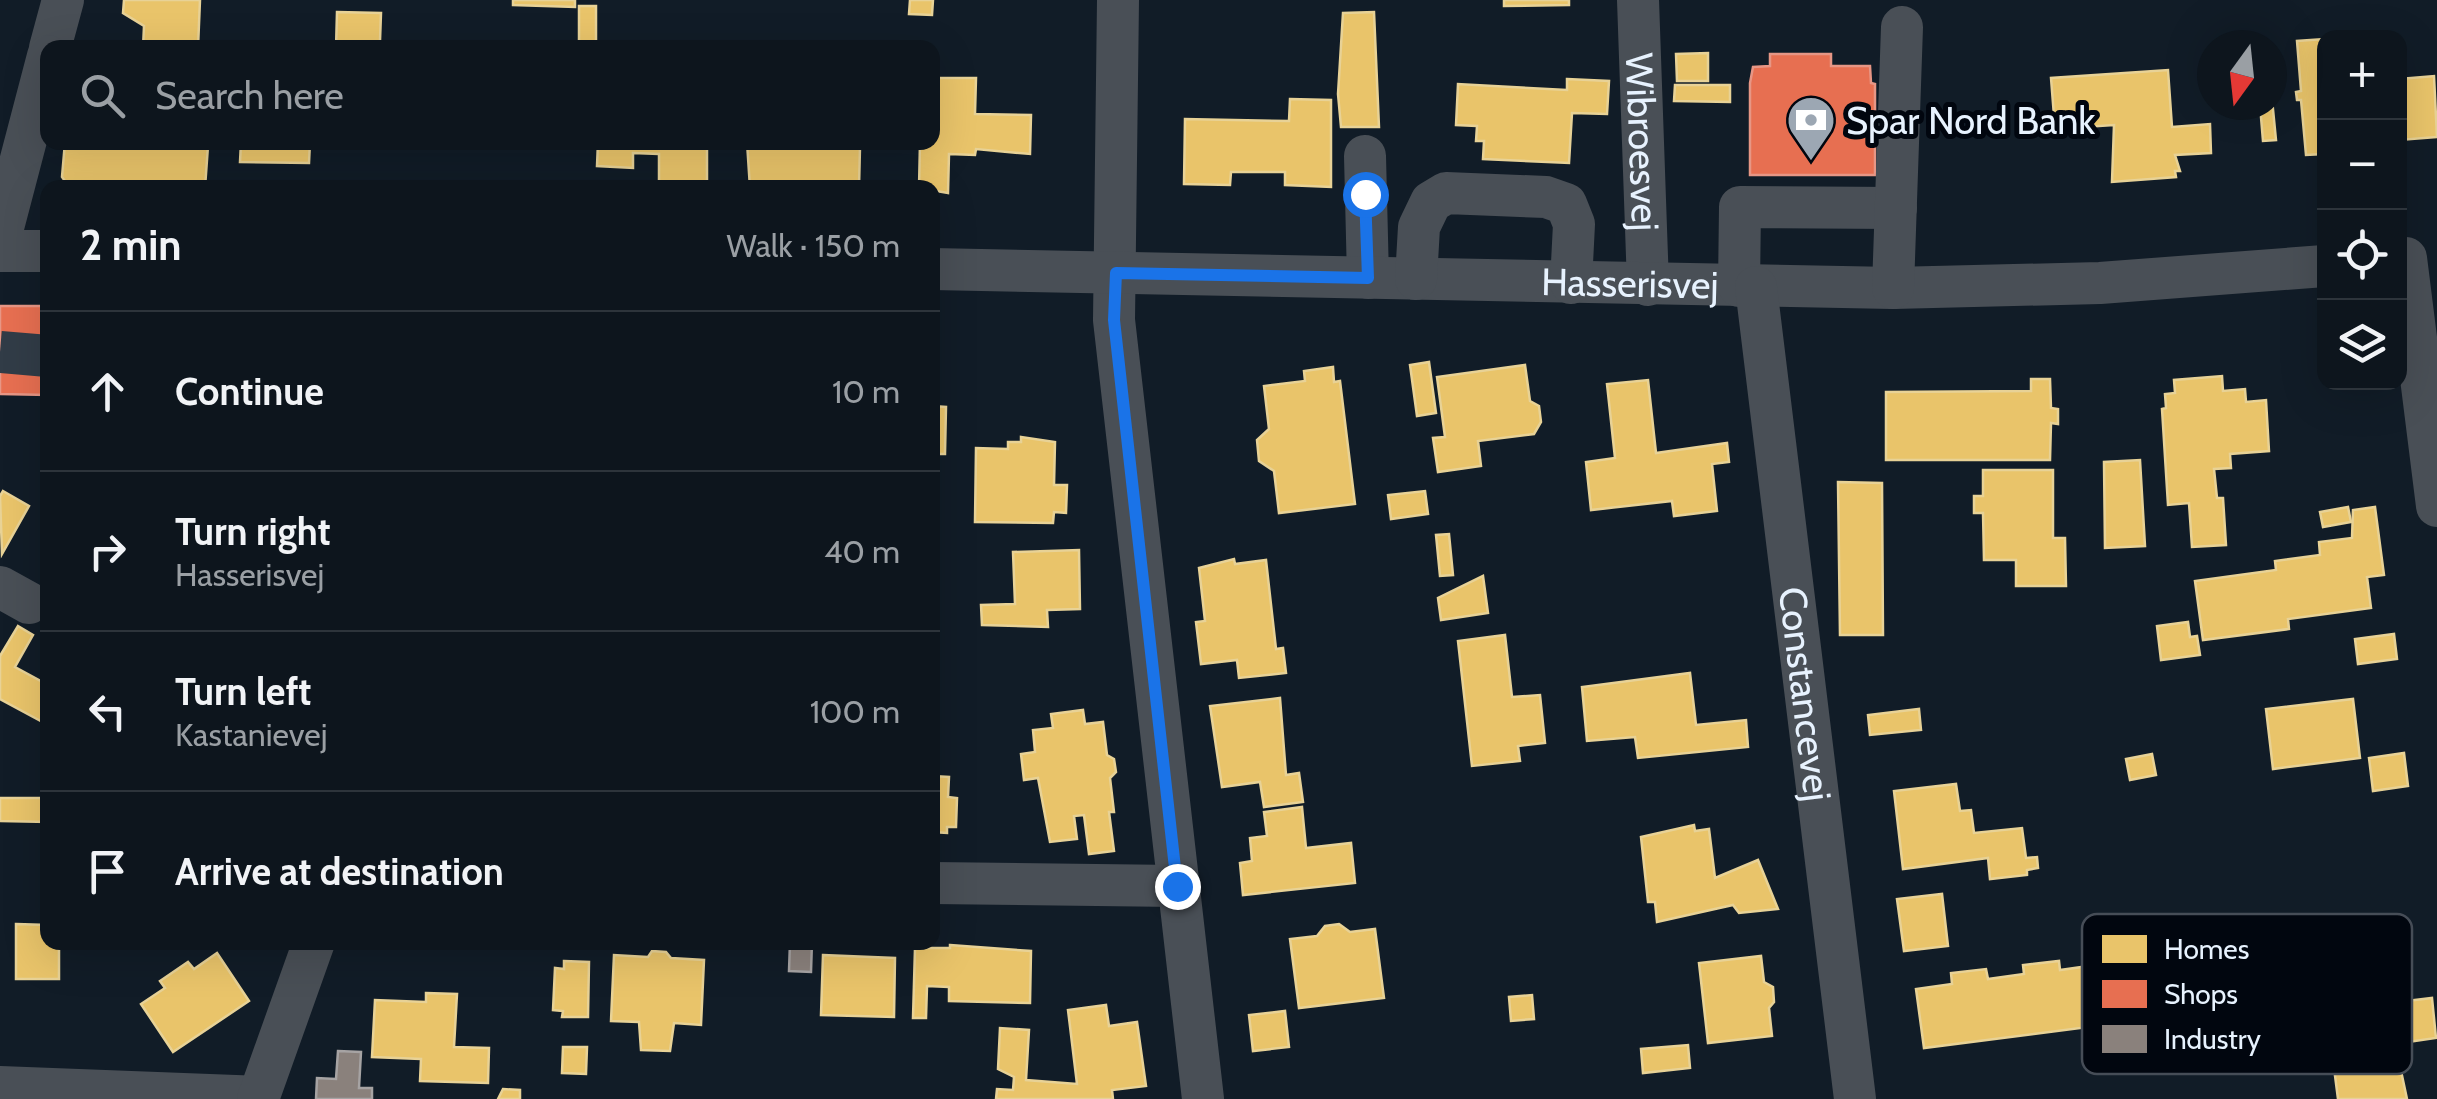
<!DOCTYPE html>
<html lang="en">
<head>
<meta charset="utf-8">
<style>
	:root { --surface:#0d151d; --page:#161e26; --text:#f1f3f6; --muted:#9a9fa4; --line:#2d343b }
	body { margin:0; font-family:Cabin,sans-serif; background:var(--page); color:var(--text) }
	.controls { position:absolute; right:30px; top:30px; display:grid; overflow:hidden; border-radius:20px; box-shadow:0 10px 40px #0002 }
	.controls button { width:90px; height:90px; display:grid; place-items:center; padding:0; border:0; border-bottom:2px solid var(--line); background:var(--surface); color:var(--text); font:50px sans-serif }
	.compass { position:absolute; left:2197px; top:30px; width:90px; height:90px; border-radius:50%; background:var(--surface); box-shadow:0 10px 40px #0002; rotate:195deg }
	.stop { position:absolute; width:30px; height:30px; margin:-22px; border:8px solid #1a73e8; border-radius:50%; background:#fff }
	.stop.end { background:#1a73e8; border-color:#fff; box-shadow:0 2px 10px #0008 }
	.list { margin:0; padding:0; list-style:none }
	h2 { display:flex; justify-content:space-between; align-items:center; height:130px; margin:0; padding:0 40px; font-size:42px }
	h2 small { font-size:32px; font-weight:400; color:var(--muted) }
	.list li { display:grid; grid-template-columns:65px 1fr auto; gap:30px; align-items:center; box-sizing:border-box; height:160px; padding:0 40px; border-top:2px solid var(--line) }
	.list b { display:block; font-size:38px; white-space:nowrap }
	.list p { margin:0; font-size:32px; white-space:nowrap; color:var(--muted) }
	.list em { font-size:32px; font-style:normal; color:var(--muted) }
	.icon { flex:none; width:55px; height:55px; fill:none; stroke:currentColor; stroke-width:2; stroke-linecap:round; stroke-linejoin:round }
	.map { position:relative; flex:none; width:2437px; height:1099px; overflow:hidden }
	.search { position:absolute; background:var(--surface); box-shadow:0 10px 40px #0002; left:40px; top:40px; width:900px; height:110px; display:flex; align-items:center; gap:25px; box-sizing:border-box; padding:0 35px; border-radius:20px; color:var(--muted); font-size:38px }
	.panel { position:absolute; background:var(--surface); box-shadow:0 10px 40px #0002; left:40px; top:180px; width:900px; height:770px; border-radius:20px }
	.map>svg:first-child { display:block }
</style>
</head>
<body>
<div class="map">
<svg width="2437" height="1099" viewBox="0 0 2437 1099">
	<rect width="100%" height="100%" fill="#111c27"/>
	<g fill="#e9c46a" stroke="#e8d296" stroke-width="2.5">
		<polygon points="124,0 200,0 198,48 143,48 144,26 123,13"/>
		<polygon points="513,0 575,0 575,7 513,5"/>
		<polygon points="910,0 933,0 932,15 909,14"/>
		<polygon points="1504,0 1569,0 1569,5 1504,6"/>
		<rect x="579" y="6" width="17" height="42"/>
		<polygon points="337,12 381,13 380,41 538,48 336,48"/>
		<polygon points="1374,12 1379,127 1341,127 1338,94 1343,13"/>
		<polygon points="2324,39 2324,154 2306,155 2301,100 2297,100 2296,92 2301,91 2297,41"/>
		<polygon points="1708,53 1708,81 1677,81 1676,54"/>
		<polygon points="2168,70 2172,127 2210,124 2211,153 2175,155 2180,171 2175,171 2176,177 2112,182 2114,125 2055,129 2051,78"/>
		<polygon points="2434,76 2437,137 2400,140 2400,79"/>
		<polygon points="932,78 976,78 975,114 1031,115 1030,154 976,149 975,155 949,154 948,193 919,188 920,142 932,142"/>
		<polygon points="1567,79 1609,81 1607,114 1572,113 1569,163 1483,159 1484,141 1476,141 1477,126 1456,125 1458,84 1567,90"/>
		<polygon points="1675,85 1730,85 1730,102 1674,101"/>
		<polygon points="1290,99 1331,100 1331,187 1285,185 1285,172 1231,172 1230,185 1184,184 1185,119 1289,121"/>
		<polygon points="2272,99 2276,140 2263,141 2260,105 2272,105"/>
		<polygon points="65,142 208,146 205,188 70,188 62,177"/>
		<polygon points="241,142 310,142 309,163 240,162"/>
		<polygon points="598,142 707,142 707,184 659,183 659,154 633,153 633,168 597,166"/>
		<polygon points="747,142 860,147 859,188 750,188"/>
		<polygon points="1429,362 1436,413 1417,416 1410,365"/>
		<polygon points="1525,365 1530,401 1539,406 1541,422 1534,434 1478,441 1481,466 1438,472 1433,438 1445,437 1437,377"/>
		<polygon points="1333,367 1334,382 1340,381 1355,504 1279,513 1274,471 1259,461 1257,440 1269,429 1264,386 1305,381 1304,371"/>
		<polygon points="2222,376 2223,391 2245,389 2246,402 2266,400 2269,451 2230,454 2231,468 2214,469 2217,498 2223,498 2226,545 2192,547 2189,503 2168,505 2162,409 2166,408 2165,394 2175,393 2174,380"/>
		<polygon points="2031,379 2050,379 2051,408 2058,409 2058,424 2051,423 2050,460 1886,460 1886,392 2031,391"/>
		<polygon points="1648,380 1656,453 1727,443 1729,462 1712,464 1717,511 1674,516 1672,501 1591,510 1586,462 1615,458 1607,384"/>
		<polygon points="932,406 946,407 945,454 932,454"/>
		<polygon points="1021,437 1055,442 1054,485 1067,485 1066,513 1054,512 1053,523 975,522 976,448 1008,449 1008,442 1021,442"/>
		<polygon points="2140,460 2145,546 2105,548 2104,462"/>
		<polygon points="1983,470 2053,470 2053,538 2065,538 2066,586 2016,586 2016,560 1984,560 1983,513 1974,513 1974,496 1983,496"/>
		<polygon points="1838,482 1882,483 1883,635 1840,635"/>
		<polygon points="3,491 29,506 2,554 0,496"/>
		<polygon points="1425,491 1428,514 1391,519 1388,495"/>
		<polygon points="2348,507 2351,522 2323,527 2320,512"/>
		<polygon points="2375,507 2384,575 2367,577 2371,608 2288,619 2289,629 2203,640 2195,581 2276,570 2275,561 2320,555 2319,542 2352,538 2353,510"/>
		<polygon points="1449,534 1453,575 1440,576 1436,535"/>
		<polygon points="1079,550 1080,609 1047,610 1048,627 982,625 981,605 1015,604 1013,552"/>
		<polygon points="1234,559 1235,564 1266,560 1276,649 1283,648 1286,673 1239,678 1237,660 1201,664 1196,622 1205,621 1199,568"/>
		<polygon points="1483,576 1488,613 1441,620 1438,598"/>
		<polygon points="2188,622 2190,637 2197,636 2200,655 2161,660 2157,626"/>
		<polygon points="18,626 33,635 15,667 48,685 48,725 0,699 0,656"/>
		<polygon points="2394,634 2397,659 2358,664 2355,639"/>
		<polygon points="1505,635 1512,697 1540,695 1545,743 1518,746 1520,761 1472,766 1458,641"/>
		<polygon points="1690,673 1696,725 1746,720 1748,747 1638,758 1635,737 1587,741 1582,687"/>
		<polygon points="1280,698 1286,775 1299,773 1303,802 1264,807 1260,782 1222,787 1210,706"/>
		<polygon points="2353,699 2360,758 2273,769 2266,709"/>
		<polygon points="1919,709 1921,730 1870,735 1868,715"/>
		<polygon points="1083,710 1085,724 1103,722 1107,755 1114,759 1116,772 1110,778 1114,812 1109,812 1114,851 1089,854 1084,815 1074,816 1077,839 1050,842 1038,778 1024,780 1021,754 1035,752 1033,730 1053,728 1051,714"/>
		<polygon points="2404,753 2408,786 2373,791 2369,758"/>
		<polygon points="2152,754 2156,775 2130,780 2126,759"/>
		<polygon points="932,776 949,777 948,797 957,798 956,827 947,827 947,833 932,832"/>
		<polygon points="1956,784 1960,811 1971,810 1974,833 2022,828 2026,858 2037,857 2038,868 2027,870 2027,875 1990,879 1988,858 1903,869 1894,791"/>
		<polygon points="48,790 48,822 0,821 0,798 43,798"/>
		<polygon points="1302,807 1306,848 1351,843 1355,883 1243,895 1240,863 1252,861 1250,838 1267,836 1264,812"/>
		<polygon points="1694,825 1695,831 1709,829 1715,878 1758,860 1778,909 1739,913 1733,905 1657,922 1655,902 1648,902 1641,837"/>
		<polygon points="1942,894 1948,946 1904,951 1897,899"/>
		<polygon points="16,924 48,925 48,942 59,942 59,979 16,979"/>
		<polygon points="1339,924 1350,932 1375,929 1384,998 1299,1008 1290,939 1317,936 1325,926"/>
		<polygon points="950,945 1031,951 1030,1003 949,1001 949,987 927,986 926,1018 913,1018 915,948 950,948"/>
		<polygon points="652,951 666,952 671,958 704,960 701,1025 674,1023 670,1051 641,1050 639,1022 611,1021 614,955 648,957"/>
		<polygon points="217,953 249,1001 173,1052 141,1004 165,988 160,981 188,962 194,969"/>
		<polygon points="823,955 895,958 894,1017 821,1015"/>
		<polygon points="1761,956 1764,982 1773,987 1774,1002 1769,1008 1772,1036 1708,1043 1699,963"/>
		<polygon points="564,961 589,962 588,1017 562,1017 563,1011 553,1010 555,968 564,969"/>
		<polygon points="2059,961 2060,970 2096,965 2104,1025 1924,1048 1916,989 1952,984 1951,973 1986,969 1988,979 2024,974 2023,965"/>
		<polygon points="426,993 457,994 454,1047 489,1048 488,1083 420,1081 421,1059 372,1057 375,1000 426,1002"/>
		<polygon points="1532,995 1534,1019 1511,1021 1509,997"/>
		<polygon points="2432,998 2436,1038 2394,1044 2389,1003"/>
		<polygon points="1106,1005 1109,1026 1137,1022 1146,1086 1112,1090 1113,1099 996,1099 997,1089 1013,1090 1014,1077 998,1069 1000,1028 1029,1030 1026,1080 1077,1084 1068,1010"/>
		<polygon points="1285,1011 1289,1047 1253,1051 1249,1015"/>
		<polygon points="1688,1045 1690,1068 1643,1073 1641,1049"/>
		<polygon points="563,1047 587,1047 586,1074 562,1073"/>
		<polygon points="2397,1052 2407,1099 2338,1099 2333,1060"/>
		<polygon points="503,1089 520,1090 520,1099 498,1099"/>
	</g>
	<g fill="#e76f51" stroke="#e79685" stroke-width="2.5">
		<polygon points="1770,54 1831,54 1831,66 1870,66 1871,83 1875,84 1875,175 1750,175 1750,83 1753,67 1770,66"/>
		<polygon points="0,306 48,306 48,395 0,394"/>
	</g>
	<g fill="#8a817c" stroke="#a6a3a3" stroke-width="2.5">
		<polygon points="790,942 812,942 811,972 789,971"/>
		<polygon points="338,1051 361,1052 359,1088 372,1088 372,1099 316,1099 317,1078 336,1079"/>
	</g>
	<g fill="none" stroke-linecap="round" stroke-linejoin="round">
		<polyline stroke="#313c47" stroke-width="42" stroke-dasharray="42 21" stroke-linecap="butt" points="0,352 48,356"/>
		<g stroke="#494f56" stroke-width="42">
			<polyline points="1118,0 1114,320 1203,1099"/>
			<path id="s1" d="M1638,0L1648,285"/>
			<polyline points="50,48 63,0"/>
			<polyline points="1365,156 1368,278"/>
			<polyline points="0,239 48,56"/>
			<polyline points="0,251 48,251"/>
			<polyline points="2406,258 2437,506"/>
			<path id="s2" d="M932,269L1893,288L2100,283L2324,266"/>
			<polyline points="1416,279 1419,227 1431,202 1446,193 1546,197 1566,204 1574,224 1571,283"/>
			<polyline points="1739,286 1740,207 1896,208"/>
			<path id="s3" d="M1756,287L1855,1099"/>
			<polyline points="1893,288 1902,27"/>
			<polyline points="0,587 29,603"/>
			<polyline points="932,883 1177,886"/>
			<polyline points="0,1087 259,1097"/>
			<polyline points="258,1099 314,942"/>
		</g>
	</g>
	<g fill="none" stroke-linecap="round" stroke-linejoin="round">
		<polyline stroke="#1a73e8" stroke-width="12" points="1177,886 1114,320 1116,273 1368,278 1365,194"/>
	</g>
	<defs>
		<g id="bank-pin" transform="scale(2.5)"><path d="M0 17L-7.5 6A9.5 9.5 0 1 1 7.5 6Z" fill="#9ca7b3" stroke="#01060f"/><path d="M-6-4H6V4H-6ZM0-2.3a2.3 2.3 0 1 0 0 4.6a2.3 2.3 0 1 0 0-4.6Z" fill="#fff"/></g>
	</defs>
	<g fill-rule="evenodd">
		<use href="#bank-pin" x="1811" y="120"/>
	</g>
	<g text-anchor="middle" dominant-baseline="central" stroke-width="10" stroke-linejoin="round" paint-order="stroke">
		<g font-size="38" fill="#e7f2fe" stroke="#01060f" text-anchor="start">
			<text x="1846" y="120">Spar Nord Bank</text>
		</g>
		<g font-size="38" fill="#e7f2fe" stroke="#01060f">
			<text stroke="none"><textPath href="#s1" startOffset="142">Wibroesvej</textPath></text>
			<text stroke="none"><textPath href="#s2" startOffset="698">Hasserisvej</textPath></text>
			<text stroke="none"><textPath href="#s3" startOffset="410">Constancevej</textPath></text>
		</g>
	</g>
	<rect x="2082" y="914" width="330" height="160" rx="15" fill="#01060f" stroke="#464d57" stroke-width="2.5"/>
	<rect x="2102" y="935" width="45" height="28" fill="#e9c46a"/>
	<rect x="2102" y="980" width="45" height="28" fill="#e76f51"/>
	<rect x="2102" y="1025" width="45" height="28" fill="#8a817c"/>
	<g font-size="28" fill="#e7f2fe">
		<text x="2164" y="959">Homes</text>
		<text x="2164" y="1004">Shops</text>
		<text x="2164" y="1049">Industry</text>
	</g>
</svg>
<div class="controls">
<button>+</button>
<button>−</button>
<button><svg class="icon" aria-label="locate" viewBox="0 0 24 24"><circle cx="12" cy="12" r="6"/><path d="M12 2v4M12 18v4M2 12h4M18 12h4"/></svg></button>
<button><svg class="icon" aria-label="layers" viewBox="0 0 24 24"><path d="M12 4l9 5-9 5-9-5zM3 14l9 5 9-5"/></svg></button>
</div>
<svg class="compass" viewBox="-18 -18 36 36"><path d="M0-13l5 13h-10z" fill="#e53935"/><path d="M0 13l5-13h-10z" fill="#9a9fa4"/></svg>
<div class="stop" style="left:1365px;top:194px"></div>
<div class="stop end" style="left:1177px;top:886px"></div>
<div class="search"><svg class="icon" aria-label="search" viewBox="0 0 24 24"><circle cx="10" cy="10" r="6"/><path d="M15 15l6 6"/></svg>Search here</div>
<section class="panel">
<h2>2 min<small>Walk · 150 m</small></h2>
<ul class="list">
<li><svg class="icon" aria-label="ahead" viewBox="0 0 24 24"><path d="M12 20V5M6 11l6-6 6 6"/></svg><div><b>Continue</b></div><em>10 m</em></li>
<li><svg class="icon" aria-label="right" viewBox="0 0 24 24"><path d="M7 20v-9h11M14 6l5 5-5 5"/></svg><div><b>Turn right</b><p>Hasserisvej</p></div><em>40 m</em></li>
<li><svg class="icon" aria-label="left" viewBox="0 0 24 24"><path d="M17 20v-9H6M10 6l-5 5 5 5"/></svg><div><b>Turn left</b><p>Kastanievej</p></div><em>100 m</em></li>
<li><svg class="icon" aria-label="arrive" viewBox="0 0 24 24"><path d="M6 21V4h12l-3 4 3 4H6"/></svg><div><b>Arrive at destination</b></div></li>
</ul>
</section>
</div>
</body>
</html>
